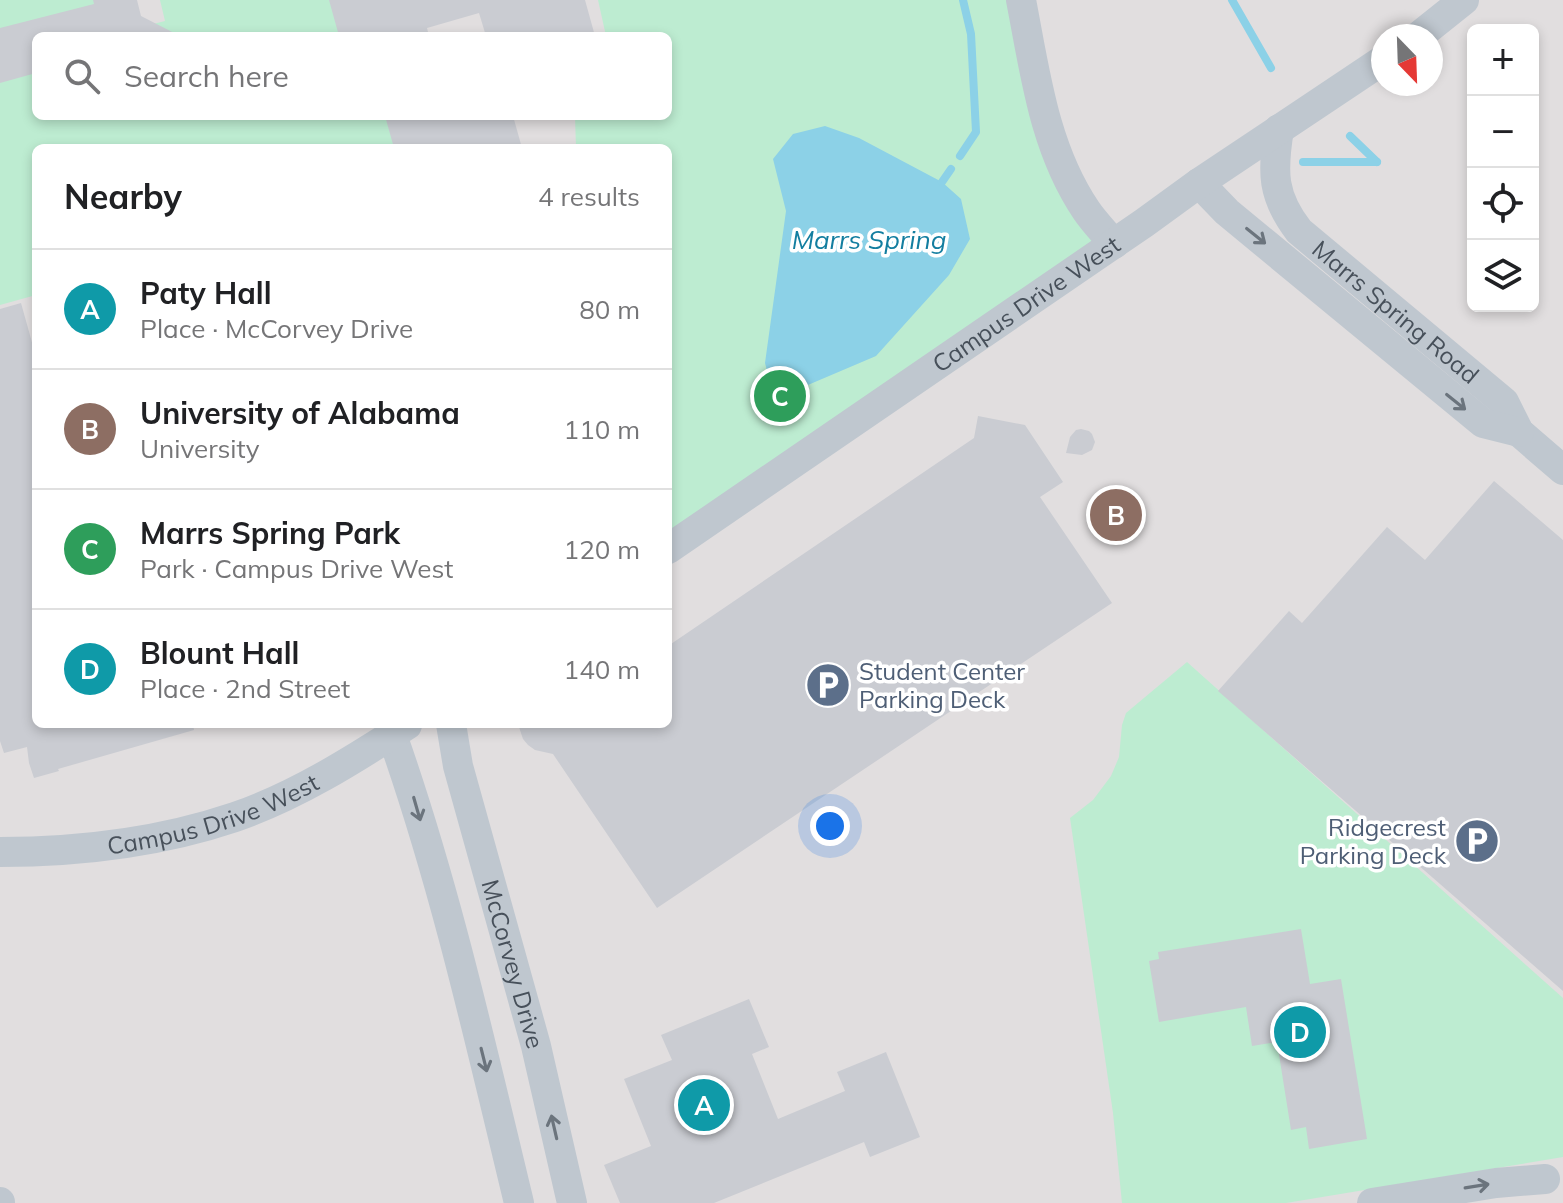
<!DOCTYPE html>
<html lang="en">
<head>
<meta charset="utf-8">
<style>
	:root { --surface:#fff; --page:#f2f2f2; --text:#202124; --muted:#757577; --line:#e0e0e0; --accent:#7c3aed }
	body { margin:0; font-family:Mulish,sans-serif; background:var(--page); color:var(--text) }
	.controls { position:absolute; right:24px; top:24px; display:grid; overflow:hidden; border-radius:12px; box-shadow:0 4px 12px #0003 }
	.controls button { width:72px; height:72px; display:grid; place-items:center; padding:0; border:0; border-bottom:2px solid var(--line); background:var(--surface); color:var(--text); font:40px sans-serif }
	.compass { position:absolute; left:1371px; top:24px; width:72px; height:72px; border-radius:50%; background:var(--surface); box-shadow:0 4px 12px #0003; rotate:157deg }
	.you { position:absolute; left:830px; top:826px; width:28px; height:28px; margin:-20px; border:6px solid #fff; border-radius:50%; background:#1a73e8; box-shadow:0 0 0 12px #1a73e833 }
	.badge { display:grid; place-items:center; width:52px; height:52px; border-radius:50%; background:var(--accent); color:#fff; font-size:26px; font-weight:700 }
	.pin { position:absolute; translate:-50% -50%; border:4px solid #fff; box-shadow:0 2px 8px #0006 }
	.list { margin:0; padding:0; list-style:none }
	h2 { display:flex; justify-content:space-between; align-items:center; height:104px; margin:0; padding:0 32px; font-size:34px }
	h2 small { font-size:26px; font-weight:400; color:var(--muted) }
	.list li { display:grid; grid-template-columns:52px 1fr auto; gap:24px; align-items:center; box-sizing:border-box; height:120px; padding:0 32px; border-top:2px solid var(--line) }
	.list b { display:block; font-size:30px; white-space:nowrap }
	.list p { margin:0; font-size:26px; white-space:nowrap; color:var(--muted) }
	.list em { font-size:26px; font-style:normal; color:var(--muted) }
	.icon { flex:none; width:44px; height:44px; fill:none; stroke:currentColor; stroke-width:2; stroke-linecap:round; stroke-linejoin:round }
	.map { position:relative; flex:none; width:1563px; height:1203px; overflow:hidden }
	.search { position:absolute; background:var(--surface); box-shadow:0 4px 12px #0003; left:32px; top:32px; width:640px; height:88px; display:flex; align-items:center; gap:20px; box-sizing:border-box; padding:0 28px; border-radius:12px; color:var(--muted); font-size:30px }
	.panel { position:absolute; background:var(--surface); box-shadow:0 4px 12px #0003; left:32px; top:144px; width:640px; height:584px; border-radius:12px }
	.map>svg:first-child { display:block }
</style>
</head>
<body>
<div class="map">
<svg width="1563" height="1203" viewBox="0 0 1563 1203">
	<rect width="100%" height="100%" fill="#f0eded"/>
	<path fill="#e1dedf" fill-rule="evenodd" d="M0,0H1563V1203H0ZM1473,30H1533V306H1473ZM36,36H668V116H36ZM1383,36H1431V84H1383ZM36,148H668V724H36Z"/>
	<g fill="#bdecd1">
		<polygon points="0,0 125,0 0,51"/>
		<polygon points="160,0 359,0 369,36 106,36 165,21"/>
		<polygon points="598,0 1021,0 1040,100 1114,244 668,549 668,148 576,148 575,116 668,116 668,36 606,36"/>
		<polygon points="36,54 36,116 391,116 400,148 36,148 36,295 0,305 0,64"/>
		<polygon points="1187,662 1563,998 1563,1157 1286,1203 1122,1203 1113,1113 1070,818 1093,800 1111,776 1119,757 1122,725 1126,713"/>
	</g>
	<polygon fill="#8cd1e7" points="825,126 859,138 942,182 961,199 970,239 949,275 876,356 782,396 772,389 765,363 786,211 773,159 793,134"/>
	<g fill="none" stroke-linecap="round" stroke-linejoin="round">
		<g stroke="#8cd1e7" stroke-width="8">
			<polyline points="1232,0 1271,68"/>
			<polyline points="1350,136 1377,162"/>
			<polyline points="960,156 976,132 971,34 963,0"/>
			<polyline points="1303,162 1377,162"/>
			<polyline points="942,182 951,169"/>
		</g>
	</g>
	<g fill="#caccd2">
		<polygon points="93,0 137,0 141,16 180,36 36,36 36,73 0,83 0,28 94,4"/>
		<polygon points="329,0 585,0 595,36 486,36 479,13 427,28 429,36 339,36"/>
		<polygon points="385,116 513,116 522,148 394,148"/>
		<polygon points="21,303 33,346 36,345 36,724 193,724 194,730 58,769 59,771 34,778 29,763 27,747 4,753 0,741 0,309"/>
		<polygon points="978,416 1025,425 1063,482 1040,497 1112,603 657,908 553,754 535,750 528,745 523,739 518,724 668,724 668,646 974,438"/>
		<polygon points="1081,429 1089,431 1092,434 1095,442 1092,450 1082,455 1066,453 1070,437 1076,430"/>
		<polygon points="1494,481 1563,540 1563,991 1218,691 1289,611 1302,623 1387,527 1425,560"/>
		<polygon points="1301,929 1310,984 1341,979 1367,1139 1309,1149 1306,1127 1291,1130 1277,1042 1252,1046 1246,1007 1159,1022 1149,961 1159,959 1158,952"/>
		<polygon points="749,999 769,1047 752,1054 778,1119 845,1091 837,1072 886,1052 920,1137 870,1157 864,1142 714,1203 620,1203 604,1165 651,1146 624,1079 672,1060 661,1035"/>
	</g>
	<g fill="none" stroke-linecap="round" stroke-linejoin="round">
		<g stroke="#bfc7cf" stroke-width="30">
			<path d="M1021,0C1035,72 1044,148 1086,210C1094,222 1105,233 1114,244"/>
			<polyline points="1419,36 1464,0"/>
			<path id="s1" d="M1279,129C1272,172 1272,196 1299,231L1504,402L1519,432L1563,470"/>
			<polyline points="1199,183 1227,212 1483,423 1519,432"/>
			<path id="s2" d="M668,549L1144,223L1199,183L1383,60"/>
			<path id="s3" d="M451,724L458,766L536,1046L572,1203"/>
			<path d="M392,735C446,888 481,1046 519,1203"/>
			<path id="s4" d="M0,852C78,852 161,842 235,817C296,796 353,760 407,725"/>
			<polyline points="0,1202 0,1203"/>
			<polyline points="1372,1203 1496,1183 1545,1179"/>
		</g>
	</g>
	<defs><path id="oneway-shaft" d="M-6 0H5M1.5-3L5.5 0L1.5 3" fill="none" stroke-width="1.6" stroke-linecap="round" stroke-linejoin="round" transform="scale(2)"/></defs>
	<g stroke="#6b747d">
		<use href="#oneway-shaft" transform="translate(1256 236) rotate(39)"/>
		<use href="#oneway-shaft" transform="translate(1456 402) rotate(39)"/>
		<use href="#oneway-shaft" transform="translate(417 809) rotate(74)"/>
		<use href="#oneway-shaft" transform="translate(484 1060) rotate(76)"/>
		<use href="#oneway-shaft" transform="translate(554 1127) rotate(-103)"/>
		<use href="#oneway-shaft" transform="translate(1477 1186) rotate(-9)"/>
	</g>
	<defs>
		<g id="parking-disc" transform="scale(2.3)"><circle r="9.5" fill="#5c6f8a" stroke="#fff"/><path d="M-3.5-5.5H1a3.5 3.5 0 0 1 0 7H-1V5.5H-3.5ZM-1-3.4V-.6H.8a1.4 1.4 0 0 0 0-2.8Z" fill="#fff"/></g>
	</defs>
	<g fill-rule="evenodd">
		<use href="#parking-disc" x="828" y="685"/>
		<use href="#parking-disc" x="1477" y="841"/>
	</g>
	<g text-anchor="middle" dominant-baseline="central" stroke-width="7" stroke-linejoin="round" paint-order="stroke">
		<g font-size="24" fill="#47505a" stroke="#fff">
			<text stroke="none"><textPath href="#s2" startOffset="434">Campus Drive West</textPath></text>
			<text stroke="none"><textPath href="#s1" startOffset="234">Marrs Spring Road</textPath></text>
			<text stroke="none"><textPath href="#s4" startOffset="218">Campus Drive West</textPath></text>
			<text stroke="none"><textPath href="#s3" startOffset="248">McCorvey Drive</textPath></text>
		</g>
		<g font-size="24" fill="#4e5e75" stroke="#fff" text-anchor="start">
			<text x="859" y="671">Student Center<tspan x="859" dy="28">Parking Deck</tspan></text>
			<text x="1446" y="827" text-anchor="end">Ridgecrest<tspan x="1446" dy="28">Parking Deck</tspan></text>
		</g>
		<g font-size="26" font-style="italic" fill="#137ea0" stroke="#fff">
			<text x="869" y="239">Marrs Spring</text>
		</g>
	</g>
</svg>
<div class="controls">
<button>+</button>
<button>−</button>
<button><svg class="icon" aria-label="locate" viewBox="0 0 24 24"><circle cx="12" cy="12" r="6"/><path d="M12 2v4M12 18v4M2 12h4M18 12h4"/></svg></button>
<button><svg class="icon" aria-label="layers" viewBox="0 0 24 24"><path d="M12 4l9 5-9 5-9-5zM3 14l9 5 9-5"/></svg></button>
</div>
<svg class="compass" viewBox="-18 -18 36 36"><path d="M0-13l5 13h-10z" fill="#e53935"/><path d="M0 13l5-13h-10z" fill="#757577"/></svg>
<div class="you"></div>
<div class="pin badge" style="left:704px;top:1105px;background:#0f9aa8">A</div>
<div class="pin badge" style="left:1116px;top:515px;background:#8d6e63">B</div>
<div class="pin badge" style="left:780px;top:396px;background:#2e9e5b">C</div>
<div class="pin badge" style="left:1300px;top:1032px;background:#0f9aa8">D</div>
<div class="search"><svg class="icon" aria-label="search" viewBox="0 0 24 24"><circle cx="10" cy="10" r="6"/><path d="M15 15l6 6"/></svg>Search here</div>
<section class="panel">
<h2>Nearby<small>4 results</small></h2>
<ul class="list">
<li><span class="badge" style="background:#0f9aa8">A</span><div><b>Paty Hall</b><p>Place · McCorvey Drive</p></div><em>80 m</em></li>
<li><span class="badge" style="background:#8d6e63">B</span><div><b>University of Alabama</b><p>University</p></div><em>110 m</em></li>
<li><span class="badge" style="background:#2e9e5b">C</span><div><b>Marrs Spring Park</b><p>Park · Campus Drive West</p></div><em>120 m</em></li>
<li><span class="badge" style="background:#0f9aa8">D</span><div><b>Blount Hall</b><p>Place · 2nd Street</p></div><em>140 m</em></li>
</ul>
</section>
</div>
</body>
</html>
